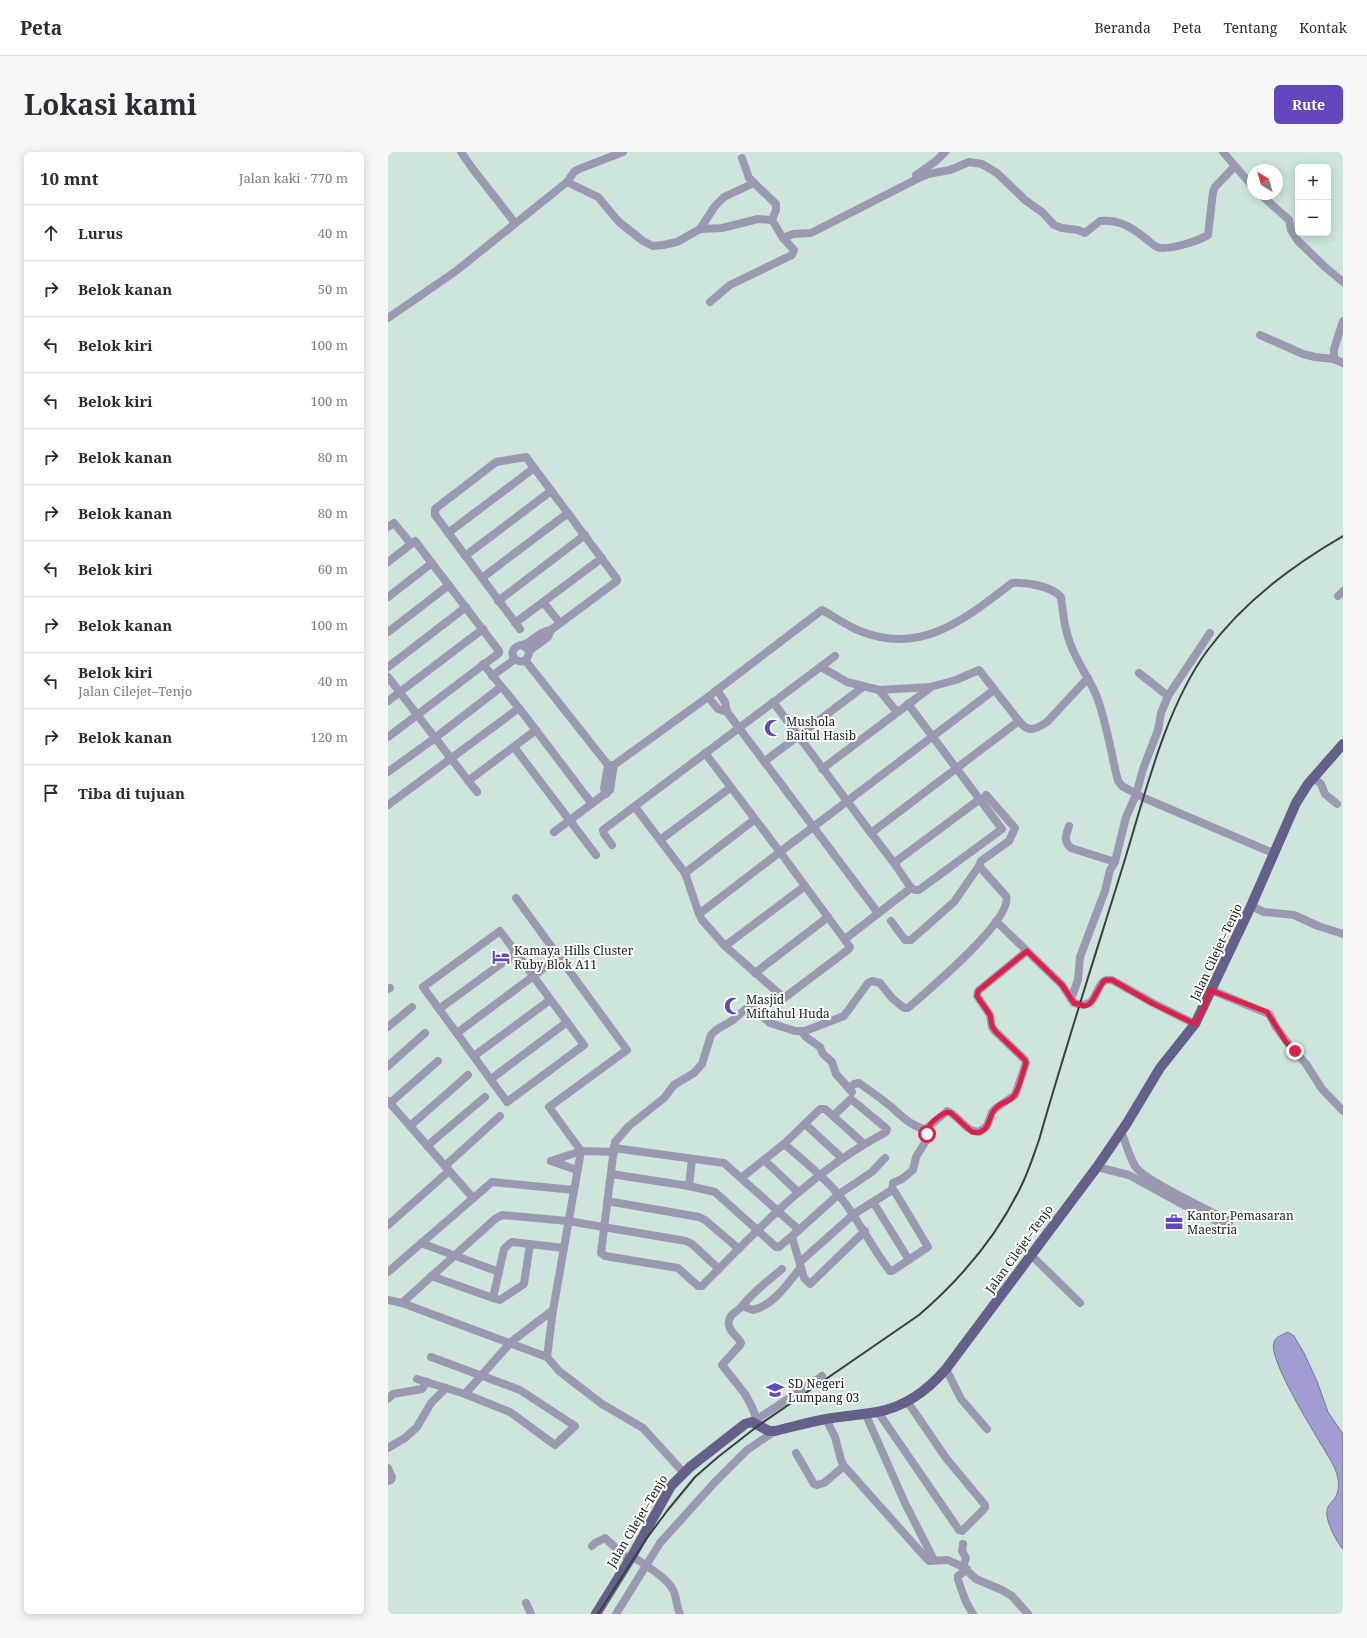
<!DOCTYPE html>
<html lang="id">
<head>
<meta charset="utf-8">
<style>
	:root { --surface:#fff; --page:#f7f7f7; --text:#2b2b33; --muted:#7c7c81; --line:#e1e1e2; --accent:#6347bf }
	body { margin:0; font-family:"Noto Serif",serif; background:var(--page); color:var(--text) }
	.controls { position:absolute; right:12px; top:12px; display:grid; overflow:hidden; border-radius:6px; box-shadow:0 2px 10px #0003 }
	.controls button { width:36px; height:36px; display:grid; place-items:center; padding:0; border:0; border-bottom:1px solid var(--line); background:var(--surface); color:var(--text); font:20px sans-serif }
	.compass { position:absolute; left:859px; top:12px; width:36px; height:36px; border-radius:50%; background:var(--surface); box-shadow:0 2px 10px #0003; rotate:323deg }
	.stop { position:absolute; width:12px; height:12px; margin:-9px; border:3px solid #e11d48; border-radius:50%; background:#fff }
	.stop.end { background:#e11d48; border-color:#fff; box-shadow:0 1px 4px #0008 }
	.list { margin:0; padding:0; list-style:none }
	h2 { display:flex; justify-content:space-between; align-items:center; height:52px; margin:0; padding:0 16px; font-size:17px }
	h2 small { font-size:13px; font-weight:400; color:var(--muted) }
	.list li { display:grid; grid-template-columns:26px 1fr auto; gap:12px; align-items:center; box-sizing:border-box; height:56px; padding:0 16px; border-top:1px solid var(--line) }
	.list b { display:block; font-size:15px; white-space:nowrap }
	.list p { margin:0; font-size:13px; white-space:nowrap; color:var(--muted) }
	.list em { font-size:13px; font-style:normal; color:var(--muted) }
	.icon { flex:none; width:22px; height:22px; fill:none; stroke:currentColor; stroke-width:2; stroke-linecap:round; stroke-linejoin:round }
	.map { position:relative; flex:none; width:955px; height:1462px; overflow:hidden; border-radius:6px }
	header { display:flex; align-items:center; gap:24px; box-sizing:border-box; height:56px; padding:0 20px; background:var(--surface); border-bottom:1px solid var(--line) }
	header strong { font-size:19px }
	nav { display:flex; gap:22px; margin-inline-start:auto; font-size:14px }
	.intro { display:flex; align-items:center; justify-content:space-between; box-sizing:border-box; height:96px; padding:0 24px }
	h1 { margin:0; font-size:28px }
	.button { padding:10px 18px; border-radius:6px; background:var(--accent); color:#fff; font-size:14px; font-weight:700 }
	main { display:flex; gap:24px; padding:0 24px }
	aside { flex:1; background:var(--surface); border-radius:6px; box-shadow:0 2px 10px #0003 }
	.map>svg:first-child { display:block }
</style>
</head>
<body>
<header>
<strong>Peta</strong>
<nav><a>Beranda</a><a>Peta</a><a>Tentang</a><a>Kontak</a></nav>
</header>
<div class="intro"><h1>Lokasi kami</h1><a class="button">Rute</a></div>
<main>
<aside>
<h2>10 mnt<small>Jalan kaki · 770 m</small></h2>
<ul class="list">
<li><svg class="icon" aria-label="ahead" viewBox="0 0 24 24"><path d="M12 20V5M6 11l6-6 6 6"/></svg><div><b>Lurus</b></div><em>40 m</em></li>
<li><svg class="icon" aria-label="right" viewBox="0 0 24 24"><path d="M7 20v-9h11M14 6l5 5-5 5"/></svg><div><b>Belok kanan</b></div><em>50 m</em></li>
<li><svg class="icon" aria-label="left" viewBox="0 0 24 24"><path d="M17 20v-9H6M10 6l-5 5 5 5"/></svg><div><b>Belok kiri</b></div><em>100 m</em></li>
<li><svg class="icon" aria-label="left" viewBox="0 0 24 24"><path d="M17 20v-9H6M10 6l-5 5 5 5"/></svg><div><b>Belok kiri</b></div><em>100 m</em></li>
<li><svg class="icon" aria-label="right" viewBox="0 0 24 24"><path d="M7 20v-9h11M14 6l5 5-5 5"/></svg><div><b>Belok kanan</b></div><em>80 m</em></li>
<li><svg class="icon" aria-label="right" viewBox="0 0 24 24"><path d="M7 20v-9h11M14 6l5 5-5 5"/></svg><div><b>Belok kanan</b></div><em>80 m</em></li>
<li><svg class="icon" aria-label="left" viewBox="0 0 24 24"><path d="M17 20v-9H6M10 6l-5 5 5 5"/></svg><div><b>Belok kiri</b></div><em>60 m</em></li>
<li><svg class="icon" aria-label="right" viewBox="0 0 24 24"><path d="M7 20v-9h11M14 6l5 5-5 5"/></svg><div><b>Belok kanan</b></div><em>100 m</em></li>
<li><svg class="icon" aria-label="left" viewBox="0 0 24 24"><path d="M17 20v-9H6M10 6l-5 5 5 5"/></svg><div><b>Belok kiri</b><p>Jalan Cilejet–Tenjo</p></div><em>40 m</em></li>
<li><svg class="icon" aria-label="right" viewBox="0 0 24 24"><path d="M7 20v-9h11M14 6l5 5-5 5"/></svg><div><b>Belok kanan</b></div><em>120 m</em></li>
<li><svg class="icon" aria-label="arrive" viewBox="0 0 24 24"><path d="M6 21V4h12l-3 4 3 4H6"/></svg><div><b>Tiba di tujuan</b></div></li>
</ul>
</aside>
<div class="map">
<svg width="955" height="1462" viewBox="0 0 955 1462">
	<rect width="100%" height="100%" fill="#cde5da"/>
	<path fill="#a19cd1" stroke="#77769a" d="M900,1180L906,1184L916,1201L929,1229L940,1260L955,1282V1397C949,1391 937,1368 939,1359C939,1354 944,1350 947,1346C955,1333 948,1316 940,1304C930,1286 879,1207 886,1190C887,1185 896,1182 900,1180Z"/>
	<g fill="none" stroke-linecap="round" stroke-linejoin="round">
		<g stroke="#9b99b1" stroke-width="8">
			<polyline points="73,0 84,16 127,71"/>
			<polyline points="835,0 865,35"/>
			<polyline points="354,6 361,26 388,52 388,58 384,68"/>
			<polyline points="528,23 548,9 557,0"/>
			<path d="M179,30L210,45L231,70L255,89L265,94L275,93L289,90L312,77L334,76L370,67L384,68L395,86L405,82L423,81L531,26L540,22L562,18L581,10L594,12L609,21L637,48L654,60L666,73L674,76L690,78L697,81L712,69C731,67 743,75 757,86C761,89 765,93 769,95C780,99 810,89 820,83L825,40L827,35L846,15"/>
			<polyline points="872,42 901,68 903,78 910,89 937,115 955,130"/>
			<polyline points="312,77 327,54 336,45 366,31"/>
			<polyline points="322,150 342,133 404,103 406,98 395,86"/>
			<polyline points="0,166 68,119 179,30 186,20 191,17 235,0"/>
			<polyline points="955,169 946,197 946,207 955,211"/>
			<polyline points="872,183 915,202 927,205 946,207"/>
			<polyline points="0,375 6,371 23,392"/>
			<polyline points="60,381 146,316"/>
			<polyline points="77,404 163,339"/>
			<polyline points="0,410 27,389 111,499 111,501 0,585"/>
			<polyline points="94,426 180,361"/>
			<polyline points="950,444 955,439"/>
			<polyline points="0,445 44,411"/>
			<polyline points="110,449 197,383"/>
			<polyline points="155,450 172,471"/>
			<polyline points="127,471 214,406"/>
			<path d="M132,477L47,363V357L108,310L138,305L229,427V429L163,478C154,479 148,485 141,490C135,494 131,492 127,496C117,506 140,519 141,499L136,494"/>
			<polyline points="0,480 61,433"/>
			<polyline points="141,499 160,485 163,478"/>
			<polyline points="137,508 220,613 216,637 218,642"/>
			<polyline points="0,515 78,455"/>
			<polyline points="104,524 127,507"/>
			<polyline points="0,525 89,640"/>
			<polyline points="329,538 337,550 339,560 490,761"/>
			<polyline points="491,538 509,560"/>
			<polyline points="780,544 822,481"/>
			<polyline points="320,545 330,557 339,560"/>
			<polyline points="0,549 95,477"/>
			<polyline points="385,550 483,681 631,569 591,518 568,528 542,535 491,538 459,530 433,515"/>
			<polyline points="520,552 614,677 531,738 527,738 523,736"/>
			<polyline points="131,556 204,652"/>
			<path d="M631,569C640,581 647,578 659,570L700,526"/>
			<polyline points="126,595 208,703"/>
			<polyline points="317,601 392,700 606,538"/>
			<polyline points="377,609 475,535"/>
			<path d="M220,613H226L320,545L434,458C447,465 459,474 472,479C534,504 578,466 624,431C639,430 663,434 673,445C675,462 677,480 684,496C691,513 702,528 709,545C719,573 723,601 730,629L734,634L756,646L885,701"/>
			<polyline points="434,617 542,536"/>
			<polyline points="0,620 47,586 113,535"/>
			<polyline points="926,626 933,632 937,642 949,652"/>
			<polyline points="80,629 148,578"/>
			<polyline points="0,653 131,556 95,512"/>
			<polyline points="247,655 297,721 311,762 314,768 337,794 396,846 461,797 462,795 392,700 311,762"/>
			<path d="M681,674C678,683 675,689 683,696L727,710"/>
			<polyline points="166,680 222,638 226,613"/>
			<polyline points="483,681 506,711 592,647"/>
			<polyline points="272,688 342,636"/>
			<polyline points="224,693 216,682 215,678 447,504"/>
			<polyline points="297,721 366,668"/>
			<polyline points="128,746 239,898 161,955 193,999 163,1009"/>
			<polyline points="863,754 876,760 906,763 930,774 955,782"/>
			<polyline points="503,769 517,788 523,788 566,750 591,714"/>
			<path d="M608,769L674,833L686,851C714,861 704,824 724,828L765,851L807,872"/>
			<polygon points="112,779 196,893 119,950 35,835"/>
			<polyline points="457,787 523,736 506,711"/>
			<polyline points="337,794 417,734"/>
			<polyline points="367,821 440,765"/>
			<polyline points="0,837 2,836"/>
			<polyline points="823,838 881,862 888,875 899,890 918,912 934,937 955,959"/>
			<polyline points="683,847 690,828 692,805 717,739 722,718 727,710 738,665 748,643 755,617 770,578 773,561 780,544 751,521"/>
			<polyline points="51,857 128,801"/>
			<polyline points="0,875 24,855"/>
			<polyline points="414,880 418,885 432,895 435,902 444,910 448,922 464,940"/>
			<polyline points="69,881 171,805"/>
			<polyline points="86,904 162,848"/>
			<polyline points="0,914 37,881"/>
			<polyline points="103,927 179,870"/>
			<path d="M461,937L466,932L471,931C481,938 491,945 501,953C514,964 522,974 539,978"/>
			<polyline points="0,949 85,1046"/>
			<polyline points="2,951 50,909"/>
			<polyline points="445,964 476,992"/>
			<polyline points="417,972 454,1006"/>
			<polyline points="22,974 80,923"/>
			<path d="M396,992C415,1008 434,1023 450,1042C470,1066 483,1095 502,1119H504L540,1095L507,1040L504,1038L466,1062L412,1110"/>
			<polyline points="39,994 97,945"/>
			<path d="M226,996L227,990L241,974L276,946L286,933L306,921L314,912L323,883L328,878L345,868L360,855L365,856L382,871L407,879H417L456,864L480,831L484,829L492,831L504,846L516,856H520C538,840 626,767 618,744L591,714L593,709L621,689L627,676L598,643"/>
			<polyline points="376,1008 410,1040"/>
			<polyline points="163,1009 189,1018"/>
			<polyline points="57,1014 112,964"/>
			<path d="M709,1015L741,1023L803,1057L839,1074L842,1069C824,1060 755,1028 747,1014C741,1004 738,991 733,980"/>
			<polyline points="223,1022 301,1034 327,1040 388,1095 391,1095 411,1078 451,1042 484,1020 497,1006"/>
			<path d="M353,1026L396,992L432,957H437L445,964L463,947L499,977L498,980C424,1019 372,1075 314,1134H310L290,1116L217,1104L213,1101L226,996L336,1011L411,1078"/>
			<polyline points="301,1034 304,1007"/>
			<path d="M504,1038L505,1031L514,1027L525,1018L528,1005L538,989L540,975L557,961L559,959C571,963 577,980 591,980L599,974L604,960L608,956L627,943L638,911L637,908L607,879L604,875L602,863L589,844L590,839L639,799"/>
			<polyline points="219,1049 311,1065 317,1068 351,1097"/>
			<polyline points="485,1050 521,1108"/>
			<polyline points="0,1073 61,1019"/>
			<polyline points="404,1085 416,1126 422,1132 477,1079"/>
			<polyline points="33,1091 111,1120"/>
			<polyline points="643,1103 692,1151"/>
			<polyline points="0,1120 104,1030 186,1038"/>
			<polyline points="43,1124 105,1146 116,1097 121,1092 124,1090 176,1096"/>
			<polyline points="105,1146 112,1148 136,1132 142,1092"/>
			<polyline points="0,1148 14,1151 159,1205 171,1219 214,1252 255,1276 295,1320"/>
			<polyline points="14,1151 107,1067 114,1063 180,1069 298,1089 304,1092 331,1117"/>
			<path d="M354,1154L365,1158C386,1153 400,1131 413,1115"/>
			<polyline points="159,1205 165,1158 193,999 226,1000"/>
			<polyline points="558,1217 573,1247 599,1277"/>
			<polyline points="29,1227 77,1242 122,1260 167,1293 187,1274 132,1238 43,1205"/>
			<polyline points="77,1242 123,1190 165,1158"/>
			<polyline points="0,1247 5,1242 34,1237 39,1230"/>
			<polyline points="490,1260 571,1378 574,1379 597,1356 597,1353 558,1306 519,1249"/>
			<polyline points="477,1261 517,1351 546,1408"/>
			<polyline points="438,1267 447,1285 453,1308 456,1314 538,1406 541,1409 560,1408 575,1415 588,1427 614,1438 624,1444 640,1462"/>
			<path d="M369,1268L364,1255L357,1242L334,1213L352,1193L353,1191C350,1184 342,1181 341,1173C339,1162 350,1160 355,1153C366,1139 380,1129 394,1117"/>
			<polyline points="365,1270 434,1224"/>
			<polyline points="0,1296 17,1286 29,1275 43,1251 58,1236"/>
			<polyline points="408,1301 426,1332 429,1333 436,1331 456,1314"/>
			<polyline points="0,1316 4,1325 3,1328 0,1329"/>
			<polyline points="204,1394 207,1391 217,1386 241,1408"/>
			<path d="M244,1404C255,1412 279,1425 285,1438C289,1445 288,1454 292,1462"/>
			<polyline points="575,1415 578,1406 574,1399 575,1392"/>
			<polyline points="579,1417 570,1424 570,1428 578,1450 585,1462"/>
			<polyline points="138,1451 143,1462"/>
			<polyline points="228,1462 272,1391 327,1330 359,1298 387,1279"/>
		</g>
		<path stroke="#646089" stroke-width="10" d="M208,1462L244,1404L283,1334L302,1315L357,1272L364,1270L381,1279H387C404,1275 421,1270 438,1267C455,1264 472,1263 489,1260C516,1255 540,1238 558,1217L709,1015L739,971L772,916L807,872L863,754L908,651L920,632L955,592"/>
		<path stroke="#37423e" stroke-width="2" d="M210,1462L259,1386L279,1359L307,1325L330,1305L371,1273L531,1163C575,1125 612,1081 636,1028C642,1015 646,1002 651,988C677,897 706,807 734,717C756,647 776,558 819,499C855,450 903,414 955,384"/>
	</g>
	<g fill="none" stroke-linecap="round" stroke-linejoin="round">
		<path stroke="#e11d48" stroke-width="5" d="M539,982C539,972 550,964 559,960L563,961L584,980C603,984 599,964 608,956C613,950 622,950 626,944C631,938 635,919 638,911L637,908L607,879L604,874L602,863L589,844L590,839L639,799L674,833L686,851L697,854L700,853L704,849L715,830L717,828H724L764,851L807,872L816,856L822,838L879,860L898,890L907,899"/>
	</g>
	<defs>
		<g id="mosque-bare" transform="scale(1.38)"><path d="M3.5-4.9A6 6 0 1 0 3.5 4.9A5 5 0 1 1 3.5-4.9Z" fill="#6347bf" stroke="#fff" stroke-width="2.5" paint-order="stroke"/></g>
		<g id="hotel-bare" transform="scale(1.38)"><path d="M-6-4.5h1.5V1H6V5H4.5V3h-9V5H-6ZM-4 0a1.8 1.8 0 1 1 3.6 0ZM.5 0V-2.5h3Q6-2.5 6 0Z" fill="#6347bf" stroke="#fff" stroke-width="2.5" paint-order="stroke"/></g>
		<g id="office-bare" transform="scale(1.38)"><path d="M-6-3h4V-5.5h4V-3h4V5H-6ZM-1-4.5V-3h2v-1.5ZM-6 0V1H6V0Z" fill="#6347bf" stroke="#fff" stroke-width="2.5" paint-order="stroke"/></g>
		<g id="school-bare" transform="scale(1.38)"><path d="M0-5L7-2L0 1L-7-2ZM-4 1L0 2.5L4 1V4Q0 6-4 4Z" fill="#6347bf" stroke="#fff" stroke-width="2.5" paint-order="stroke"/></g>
	</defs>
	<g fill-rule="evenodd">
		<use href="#mosque-bare" x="385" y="576"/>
		<use href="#hotel-bare" x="113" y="805"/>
		<use href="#mosque-bare" x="345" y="854"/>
		<use href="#office-bare" x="786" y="1070"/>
		<use href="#school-bare" x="387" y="1238"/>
	</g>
	<g text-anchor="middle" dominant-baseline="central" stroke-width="4" stroke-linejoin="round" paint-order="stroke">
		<g font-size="12" fill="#141c19" stroke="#fff" text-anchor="start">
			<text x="398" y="569">Mushola<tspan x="398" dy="14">Baitul Hasib</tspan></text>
			<text x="126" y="798">Kamaya Hills Cluster<tspan x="126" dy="14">Ruby Blok A11</tspan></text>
			<text x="358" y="847">Masjid<tspan x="358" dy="14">Miftahul Huda</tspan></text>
			<text x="799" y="1063">Kantor Pemasaran<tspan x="799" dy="14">Maestria</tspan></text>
			<text x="400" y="1231">SD Negeri<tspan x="400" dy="14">Lumpang 03</tspan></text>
		</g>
		<g font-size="12" fill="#141c19" stroke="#fff">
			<text transform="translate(828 800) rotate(-65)">Jalan Cilejet–Tenjo</text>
			<text transform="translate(631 1097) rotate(-54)">Jalan Cilejet–Tenjo</text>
			<text transform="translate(249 1369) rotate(-59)">Jalan Cilejet–Tenjo</text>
		</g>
	</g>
</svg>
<div class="controls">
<button>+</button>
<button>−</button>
</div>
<svg class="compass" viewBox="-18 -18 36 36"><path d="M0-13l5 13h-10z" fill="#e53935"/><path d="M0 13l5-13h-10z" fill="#7c7c81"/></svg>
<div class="stop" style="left:539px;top:982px"></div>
<div class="stop end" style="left:907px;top:899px"></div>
</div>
</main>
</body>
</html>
